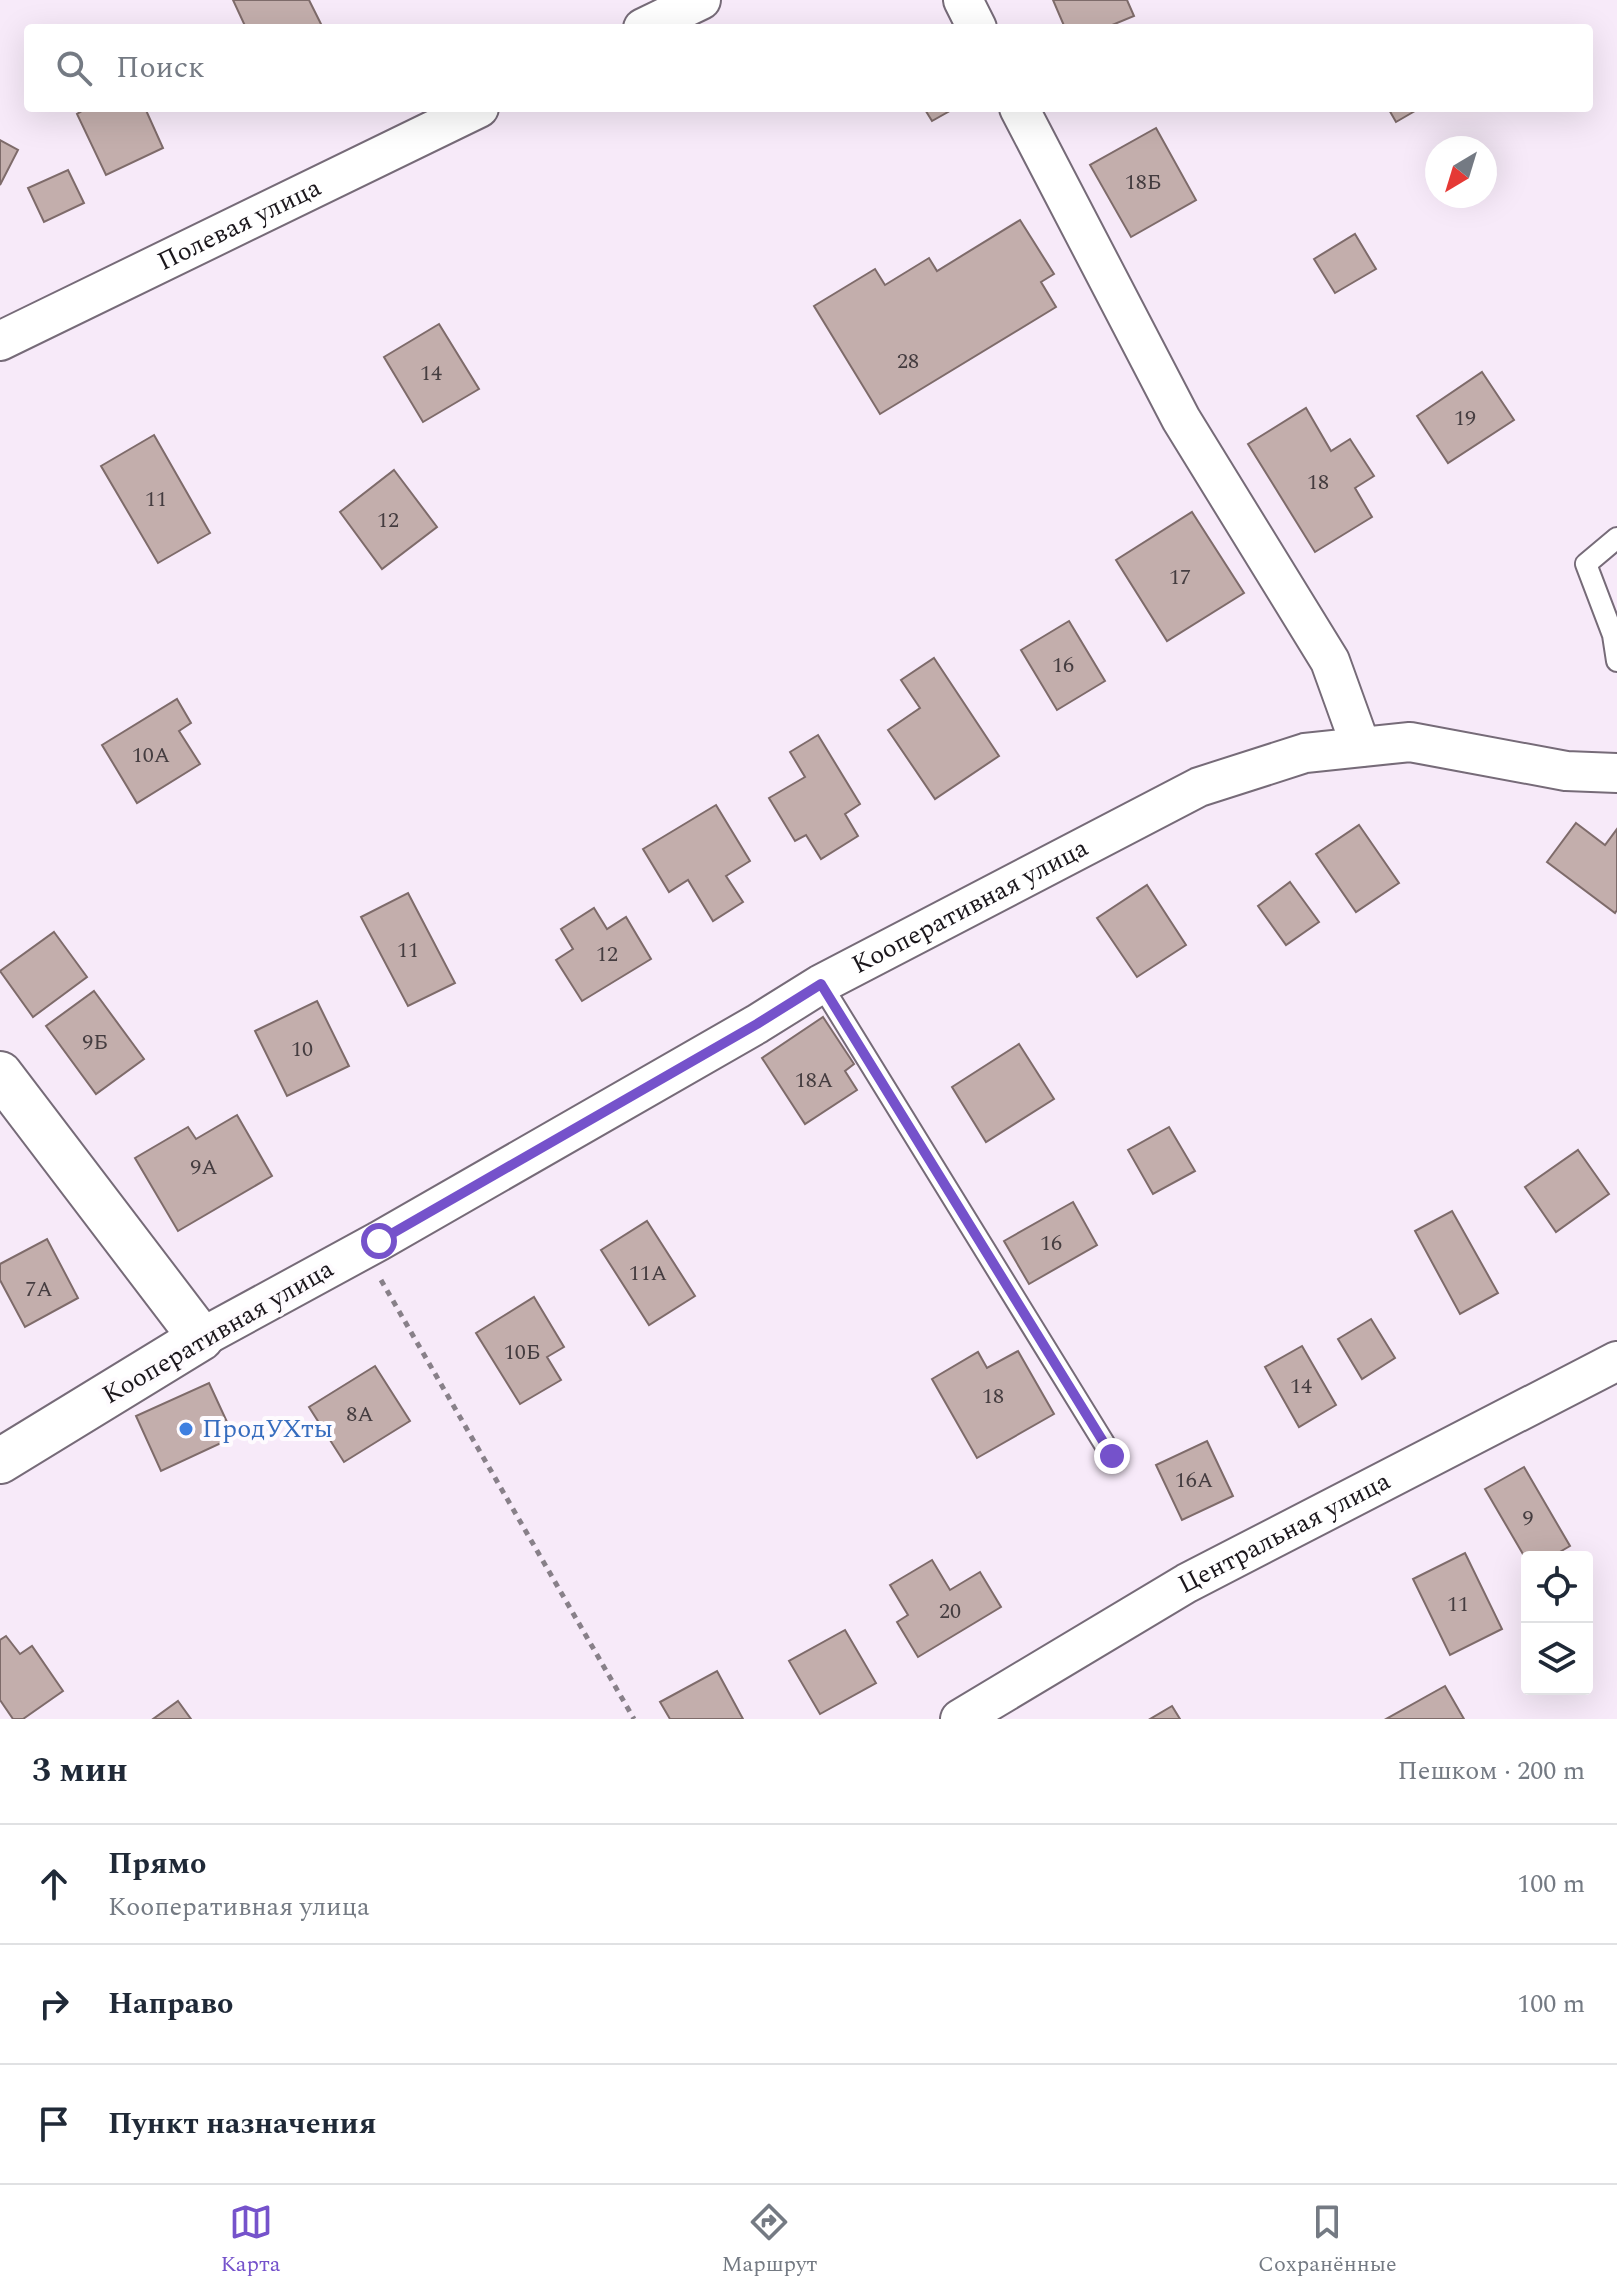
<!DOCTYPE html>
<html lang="ru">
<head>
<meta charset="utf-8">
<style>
	:root { --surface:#fff; --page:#f6f6f7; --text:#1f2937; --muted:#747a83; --line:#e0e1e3; --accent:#7552cb }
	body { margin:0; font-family:Spectral,serif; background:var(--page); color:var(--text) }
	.controls { position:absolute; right:24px; bottom:24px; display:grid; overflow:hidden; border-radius:8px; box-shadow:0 8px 32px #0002 }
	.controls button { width:72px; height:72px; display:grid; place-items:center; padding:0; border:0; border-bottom:2px solid var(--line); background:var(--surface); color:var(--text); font:40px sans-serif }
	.compass { position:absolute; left:1425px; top:136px; width:72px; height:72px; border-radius:50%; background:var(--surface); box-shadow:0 8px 32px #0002; rotate:218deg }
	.stop { position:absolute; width:24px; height:24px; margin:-18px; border:6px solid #7552cb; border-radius:50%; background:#fff }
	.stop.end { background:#7552cb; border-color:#fff; box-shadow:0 2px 8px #0008 }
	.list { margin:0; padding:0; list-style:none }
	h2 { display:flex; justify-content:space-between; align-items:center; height:104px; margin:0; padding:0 32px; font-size:34px }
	h2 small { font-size:26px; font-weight:400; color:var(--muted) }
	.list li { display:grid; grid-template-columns:52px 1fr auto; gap:24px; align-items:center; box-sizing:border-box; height:120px; padding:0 32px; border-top:2px solid var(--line) }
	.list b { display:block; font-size:30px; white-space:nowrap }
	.list p { margin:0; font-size:26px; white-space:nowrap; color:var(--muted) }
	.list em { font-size:26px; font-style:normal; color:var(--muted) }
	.icon { flex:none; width:44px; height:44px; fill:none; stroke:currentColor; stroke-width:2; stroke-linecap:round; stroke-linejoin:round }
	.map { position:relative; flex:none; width:1617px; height:1719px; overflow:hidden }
	.search { position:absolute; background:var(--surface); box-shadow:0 8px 32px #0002; left:24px; right:24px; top:24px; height:88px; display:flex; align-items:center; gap:20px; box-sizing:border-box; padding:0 28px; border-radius:8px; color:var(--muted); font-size:30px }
	.sheet { height:464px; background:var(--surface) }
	nav { display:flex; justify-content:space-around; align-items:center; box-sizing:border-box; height:112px; border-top:2px solid var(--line); background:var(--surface); font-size:22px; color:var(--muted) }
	nav a { display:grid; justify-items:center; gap:4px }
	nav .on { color:var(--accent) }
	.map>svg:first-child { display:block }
</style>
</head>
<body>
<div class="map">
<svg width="1617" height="1719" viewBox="0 0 1617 1719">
	<rect width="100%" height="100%" fill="#f7eaf9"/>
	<g fill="#c3aeac" stroke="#7e6b6a" stroke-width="2">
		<polygon points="233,0 309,0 323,28 246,28"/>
		<polygon points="1053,0 1127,0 1134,16 1105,28 1065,28"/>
		<polygon points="87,108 145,108 163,148 106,175 77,114"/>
		<polygon points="924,108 955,108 932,121"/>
		<polygon points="1388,108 1420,108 1396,122"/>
		<polygon points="1156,128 1196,200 1131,237 1090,165"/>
		<polygon points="0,140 18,150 0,185"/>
		<polygon points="68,170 84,203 44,222 28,188"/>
		<polygon points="1020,220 1054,274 1041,282 1056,307 880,414 814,306 875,269 885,285 929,258 937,271"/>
		<polygon points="1355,234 1376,269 1335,293 1314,259"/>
		<polygon points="439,324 479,389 423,422 384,357"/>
		<polygon points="1482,372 1514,420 1448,463 1417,416"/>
		<polygon points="1306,408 1331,451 1350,439 1374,476 1355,488 1372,517 1315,552 1248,444"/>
		<polygon points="154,435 210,533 158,563 101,466"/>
		<polygon points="394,470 437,527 382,569 340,512"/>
		<polygon points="1192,512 1244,593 1167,641 1116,560"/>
		<polygon points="1069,621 1105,681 1057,710 1021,650"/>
		<polygon points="934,658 999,756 935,799 888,730 920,708 901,680"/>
		<polygon points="177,699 191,723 179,731 200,764 137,803 102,745"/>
		<polygon points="818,735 860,804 845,814 858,836 821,859 806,835 795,841 769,798 805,777 790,752"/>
		<polygon points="716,805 750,861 726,876 743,902 713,921 688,880 669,892 643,849"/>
		<polygon points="1576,823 1605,845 1617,829 1617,910 1615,913 1547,862"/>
		<polygon points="1359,825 1399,883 1356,912 1316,854"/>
		<polygon points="1290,882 1319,922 1286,945 1258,906"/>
		<polygon points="1147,885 1186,945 1137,977 1097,918"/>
		<polygon points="408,893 455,983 408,1006 361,917"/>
		<polygon points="594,908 607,929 626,917 651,959 582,1001 556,960 573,949 561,929"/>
		<polygon points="54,932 87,977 33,1017 0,971"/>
		<polygon points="94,991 144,1059 96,1094 46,1026"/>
		<polygon points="317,1001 349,1066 287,1096 255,1031"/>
		<polygon points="823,1017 854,1064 845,1071 857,1090 805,1124 762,1058"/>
		<polygon points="1019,1044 1054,1099 986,1142 952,1087"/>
		<polygon points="237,1115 272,1176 178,1231 135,1158 188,1127 196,1139"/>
		<polygon points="1169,1127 1195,1171 1153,1194 1128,1150"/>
		<polygon points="1578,1150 1609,1194 1556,1232 1525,1187"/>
		<polygon points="1073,1202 1097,1245 1029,1284 1004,1241"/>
		<polygon points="1452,1211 1498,1293 1460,1314 1415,1231"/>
		<polygon points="647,1221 695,1296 649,1325 601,1250"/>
		<polygon points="47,1239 78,1298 25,1327 0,1280 0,1264"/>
		<polygon points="534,1297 564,1347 547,1357 561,1380 520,1404 476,1333"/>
		<polygon points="1371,1319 1395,1358 1362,1379 1338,1339"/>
		<polygon points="1302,1346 1336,1405 1299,1427 1265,1367"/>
		<polygon points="1018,1351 1054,1414 977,1458 932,1379 978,1352 987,1368"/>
		<polygon points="375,1366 410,1421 344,1462 309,1407"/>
		<polygon points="209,1383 234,1437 161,1471 136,1416"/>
		<polygon points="1207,1441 1233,1496 1182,1520 1156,1465"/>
		<polygon points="1524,1467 1570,1546 1551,1557 1527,1557 1527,1561 1485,1489"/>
		<polygon points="1465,1553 1502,1629 1450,1655 1413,1579"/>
		<polygon points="932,1560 950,1590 980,1572 1001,1607 918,1657 897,1622 908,1615 890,1585"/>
		<polygon points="845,1630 876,1683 820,1714 789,1661"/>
		<polygon points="6,1636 20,1654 32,1646 63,1691 23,1719 13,1719 0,1700 0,1640"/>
		<polygon points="717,1671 743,1719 670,1719 660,1702"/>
		<polygon points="1445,1686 1464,1719 1386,1719"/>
		<polygon points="178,1701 191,1719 153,1719"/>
		<polygon points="1172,1706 1180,1719 1150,1719"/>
	</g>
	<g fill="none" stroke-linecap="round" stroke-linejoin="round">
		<g stroke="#766b78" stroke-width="24">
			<g id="service">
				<polyline points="1617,538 1586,564 1613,635 1617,661"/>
				<polyline points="821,984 1112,1456"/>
			</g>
		</g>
		<g stroke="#766b78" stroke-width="42">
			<g id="minor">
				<polyline points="963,0 977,28"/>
				<polyline points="643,28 701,0"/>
				<polyline points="1019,108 1181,419 1330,661 1361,747"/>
				<path id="s1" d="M0,341L479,108"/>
				<path id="s2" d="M201,1338L379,1241L757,1024L821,984L1199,787L1305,753L1410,742L1566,771L1617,773"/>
				<path id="s3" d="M960,1719L1187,1583L1617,1361"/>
			</g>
		</g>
		<g stroke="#766b78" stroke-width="48">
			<polyline id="tertiary" points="0,1074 201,1338 0,1461"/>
		</g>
		<polyline stroke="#888089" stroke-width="5" stroke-dasharray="6 6" stroke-linecap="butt" points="381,1280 634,1719"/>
		<use href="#service" stroke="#fff" stroke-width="20"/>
		<use href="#minor" stroke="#fff" stroke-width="38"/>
		<use href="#tertiary" stroke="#fff" stroke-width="44"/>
	</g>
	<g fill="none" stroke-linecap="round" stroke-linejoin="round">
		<polyline stroke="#7552cb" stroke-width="10" points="379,1241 757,1024 821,984 1112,1456"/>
	</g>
	<circle fill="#3f7fe0" stroke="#fefbfe" stroke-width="3" cx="186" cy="1429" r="8"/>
	<g text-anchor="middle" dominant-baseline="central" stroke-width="8" stroke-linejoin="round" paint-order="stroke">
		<g font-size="22" fill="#453d40">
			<text x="1143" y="182">18Б</text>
			<text x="908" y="361">28</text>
			<text x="431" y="373">14</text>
			<text x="1465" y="418">19</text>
			<text x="1318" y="482">18</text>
			<text x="156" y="499">11</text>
			<text x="388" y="520">12</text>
			<text x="1180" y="577">17</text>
			<text x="1063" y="665">16</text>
			<text x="151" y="755">10А</text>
			<text x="408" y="950">11</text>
			<text x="607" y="954">12</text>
			<text x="95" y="1042">9Б</text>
			<text x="302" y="1049">10</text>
			<text x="814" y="1080">18А</text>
			<text x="204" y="1167">9А</text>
			<text x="1051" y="1243">16</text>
			<text x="648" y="1273">11А</text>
			<text x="39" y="1289">7А</text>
			<text x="522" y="1352">10Б</text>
			<text x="1301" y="1386">14</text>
			<text x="993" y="1396">18</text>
			<text x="360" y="1414">8А</text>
			<text x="1194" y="1480">16А</text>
			<text x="1528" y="1518">9</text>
			<text x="1458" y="1604">11</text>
			<text x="950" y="1611">20</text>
		</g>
		<g font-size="26" fill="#1b171c" stroke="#fefbfe">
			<text stroke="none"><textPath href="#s1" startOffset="266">Полевая улица</textPath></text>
			<text stroke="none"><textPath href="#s2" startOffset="882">Кооперативная улица</textPath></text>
			<text transform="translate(218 1332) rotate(-30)">Кооперативная улица</text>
			<text stroke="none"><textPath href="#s3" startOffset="374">Центральная улица</textPath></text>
		</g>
		<g font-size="26" fill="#366cbe" stroke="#fefbfe" text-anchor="start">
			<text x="202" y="1429">ПродУХты</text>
		</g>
	</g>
</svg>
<div class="controls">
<button><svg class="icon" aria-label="locate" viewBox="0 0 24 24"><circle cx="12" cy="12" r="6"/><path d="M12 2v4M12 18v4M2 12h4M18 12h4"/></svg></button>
<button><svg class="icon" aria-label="layers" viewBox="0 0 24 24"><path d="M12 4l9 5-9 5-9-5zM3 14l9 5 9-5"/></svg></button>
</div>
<svg class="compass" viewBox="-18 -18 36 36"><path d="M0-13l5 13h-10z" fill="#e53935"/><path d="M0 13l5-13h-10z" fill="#747a83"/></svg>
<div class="stop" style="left:379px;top:1241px"></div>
<div class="stop end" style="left:1112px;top:1456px"></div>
<div class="search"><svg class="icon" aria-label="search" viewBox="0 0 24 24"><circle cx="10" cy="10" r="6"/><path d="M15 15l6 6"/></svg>Поиск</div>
</div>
<section class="sheet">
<h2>3 мин<small>Пешком · 200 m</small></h2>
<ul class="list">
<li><svg class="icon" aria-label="ahead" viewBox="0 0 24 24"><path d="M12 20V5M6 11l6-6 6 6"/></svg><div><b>Прямо</b><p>Кооперативная улица</p></div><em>100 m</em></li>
<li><svg class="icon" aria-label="right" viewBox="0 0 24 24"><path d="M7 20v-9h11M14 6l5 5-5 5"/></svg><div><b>Направо</b></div><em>100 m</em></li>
<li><svg class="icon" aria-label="arrive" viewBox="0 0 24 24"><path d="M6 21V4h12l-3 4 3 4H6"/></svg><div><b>Пункт назначения</b></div></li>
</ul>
</section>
<nav>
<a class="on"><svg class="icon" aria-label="map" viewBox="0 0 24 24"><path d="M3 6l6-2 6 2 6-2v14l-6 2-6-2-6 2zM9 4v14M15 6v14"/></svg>Карта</a>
<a><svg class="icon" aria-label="directions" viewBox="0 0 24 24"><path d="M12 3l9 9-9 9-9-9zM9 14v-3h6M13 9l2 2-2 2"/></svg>Маршрут</a>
<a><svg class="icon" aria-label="saved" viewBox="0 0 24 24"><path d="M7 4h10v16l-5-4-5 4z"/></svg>Сохранённые</a>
</nav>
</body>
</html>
